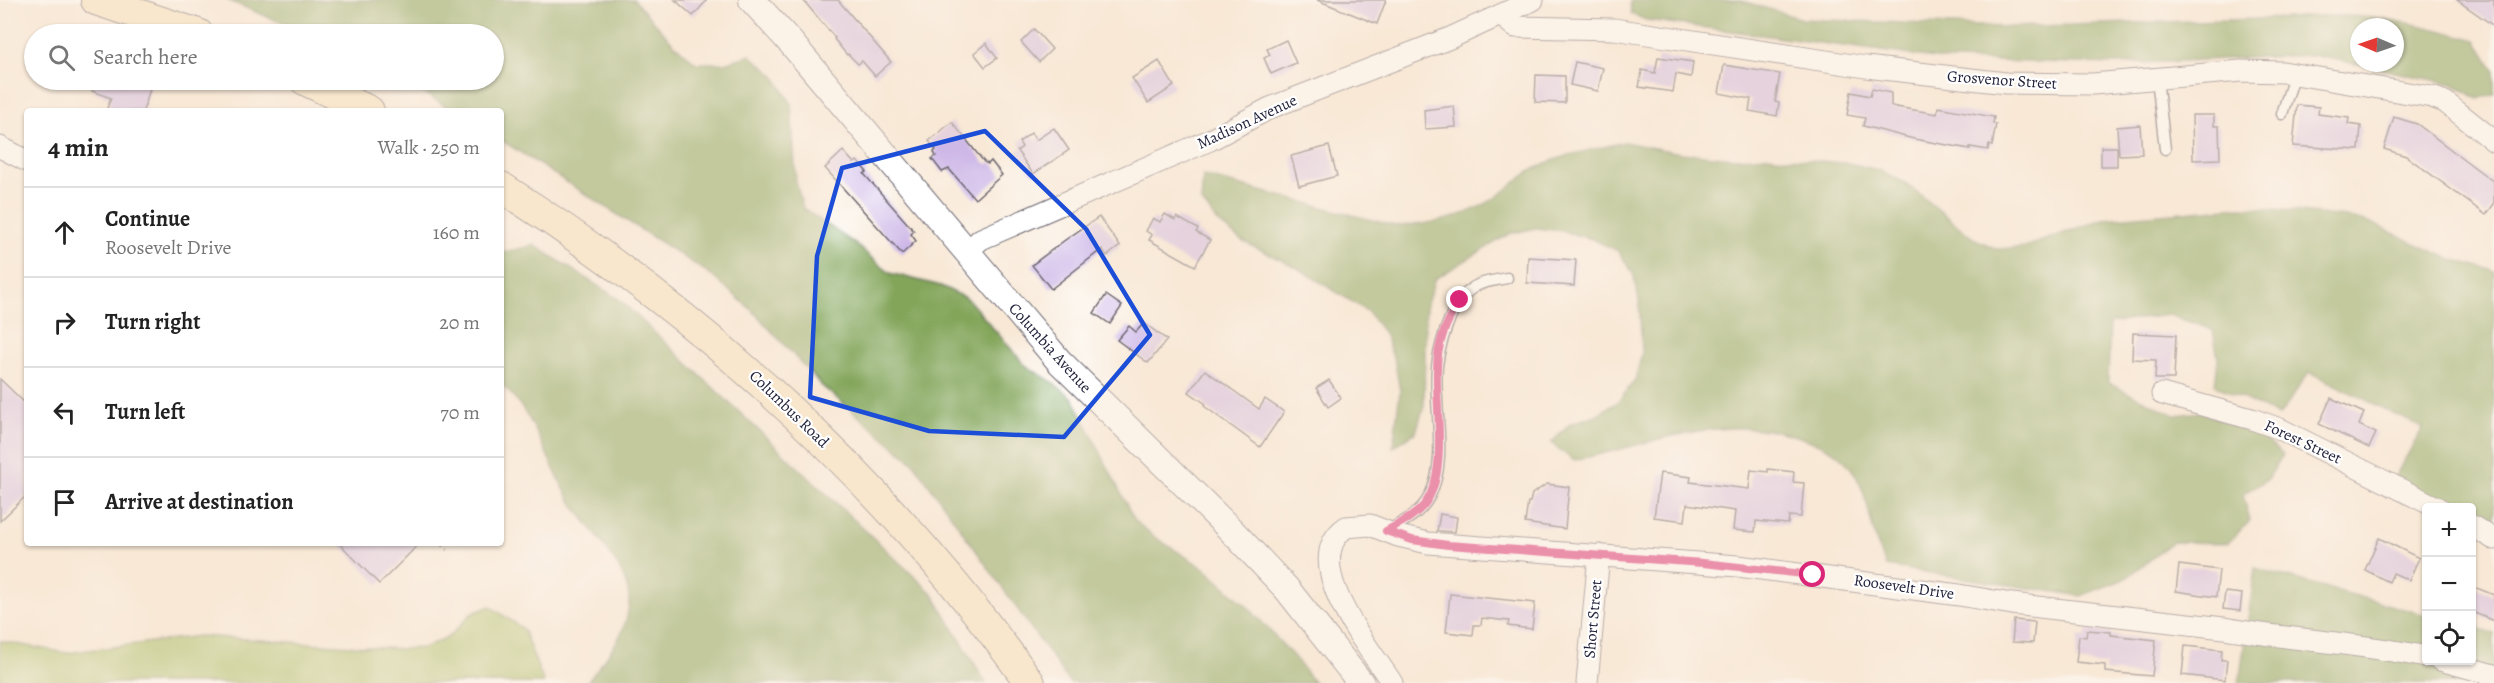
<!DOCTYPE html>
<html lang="en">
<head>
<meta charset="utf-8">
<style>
	:root { --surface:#fff; --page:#f2f2f2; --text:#222; --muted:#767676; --line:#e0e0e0 }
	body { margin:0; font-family:Alegreya,serif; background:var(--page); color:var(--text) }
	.controls { position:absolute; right:18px; bottom:18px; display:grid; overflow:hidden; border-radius:6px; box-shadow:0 2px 4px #0004 }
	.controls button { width:54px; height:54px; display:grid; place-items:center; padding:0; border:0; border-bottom:2px solid var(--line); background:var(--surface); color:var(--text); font:30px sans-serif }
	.compass { position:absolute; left:2350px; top:18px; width:54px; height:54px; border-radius:50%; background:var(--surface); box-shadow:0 2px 4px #0004; rotate:272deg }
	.stop { position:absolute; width:18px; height:18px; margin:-14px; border:4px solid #db2777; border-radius:50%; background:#fff }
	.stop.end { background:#db2777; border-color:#fff; box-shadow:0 2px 6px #0008 }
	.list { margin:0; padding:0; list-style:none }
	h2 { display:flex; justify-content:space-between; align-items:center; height:78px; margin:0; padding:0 24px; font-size:26px }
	h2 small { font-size:20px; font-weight:400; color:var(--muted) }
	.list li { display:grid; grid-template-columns:39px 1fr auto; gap:18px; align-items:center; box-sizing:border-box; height:90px; padding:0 24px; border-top:2px solid var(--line) }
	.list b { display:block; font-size:22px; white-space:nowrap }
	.list p { margin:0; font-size:20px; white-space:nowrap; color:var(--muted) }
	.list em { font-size:20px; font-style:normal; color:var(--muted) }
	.icon { flex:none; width:33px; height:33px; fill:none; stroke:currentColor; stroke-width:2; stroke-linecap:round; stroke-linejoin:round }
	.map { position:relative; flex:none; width:2494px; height:683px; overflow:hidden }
	.search { position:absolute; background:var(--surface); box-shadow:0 2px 4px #0004; left:24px; top:24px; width:480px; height:66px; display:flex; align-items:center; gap:15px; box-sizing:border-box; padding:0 21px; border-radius:33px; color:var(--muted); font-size:22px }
	.panel { position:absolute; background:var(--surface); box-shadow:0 2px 4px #0004; left:24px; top:108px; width:480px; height:438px; border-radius:6px }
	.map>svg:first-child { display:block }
</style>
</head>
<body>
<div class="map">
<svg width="2494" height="683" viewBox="0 0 2494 683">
	<rect width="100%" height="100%" fill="#fff"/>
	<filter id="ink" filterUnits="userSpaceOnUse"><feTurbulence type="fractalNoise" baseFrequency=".0167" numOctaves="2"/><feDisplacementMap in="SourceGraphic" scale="12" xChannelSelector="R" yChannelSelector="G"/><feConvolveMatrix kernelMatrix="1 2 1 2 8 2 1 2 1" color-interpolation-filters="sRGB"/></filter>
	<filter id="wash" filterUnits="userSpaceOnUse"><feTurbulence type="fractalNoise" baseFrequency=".008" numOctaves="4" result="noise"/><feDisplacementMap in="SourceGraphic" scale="24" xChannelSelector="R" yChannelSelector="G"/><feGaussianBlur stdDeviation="1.35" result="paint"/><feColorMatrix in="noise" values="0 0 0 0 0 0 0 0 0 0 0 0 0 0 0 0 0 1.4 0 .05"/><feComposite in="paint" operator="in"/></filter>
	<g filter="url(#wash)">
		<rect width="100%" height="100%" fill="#f8e8d5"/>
		<polygon fill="#a4be64" stroke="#637050" stroke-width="1.5" points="490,606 523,629 544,683 0,683 0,641 66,653 199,636 399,649 423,648 450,636 471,614"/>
		<g fill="#83a55a" stroke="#52644a" stroke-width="1.5" fill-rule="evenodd">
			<polygon points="227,0 634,0 673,43 696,63 724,63 750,55 774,75 791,103 796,182 803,208 854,243 890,273 941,286 968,299 1025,365 1051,381 1073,398 1135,521 1156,538 1204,568 1249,608 1295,658 1314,683 1070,683 913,462 822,386 752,310 707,272 501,140 501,111 454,111 402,80 494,80 494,34 309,34"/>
			<path d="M1739,0L1802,19L2005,27L2287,18C2358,11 2408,20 2476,40L2494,70V94L2478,99L2453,84L2313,55L2118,64L1950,60L1646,20L1631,14L1630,1ZM2359,27H2395V63H2359Z"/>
			<path d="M1624,142L1681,153L1736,158L1767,156L1853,164L1879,170L1907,184L1973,238L1997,249L2025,247L2103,219L2240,207L2266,208L2346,217L2373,224L2448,258L2494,271V523L2485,534L2472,526V508L2438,507L2390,485L2423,428L2309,372L2279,416L2215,385L2218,359L2213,330L2169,315L2110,323L2108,383L2175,415L2201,412L2262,437L2283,455L2267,480L2243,494L2250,521L2228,543L2173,542L2125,579L2081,596L1886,566C1883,557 1879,549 1876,540C1868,513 1866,483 1845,461C1834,449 1819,444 1805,439C1722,410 1653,445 1573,460L1551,443L1570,424L1596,415L1618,402L1635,380L1642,353L1639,300L1633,273L1618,251L1592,239L1562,231L1536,228L1509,234L1435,279L1426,307L1424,406L1416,432L1393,447L1400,391L1395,363L1384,333L1367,311L1296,267L1242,241L1219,223L1201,201L1203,176L1395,226C1430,225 1469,217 1499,195C1515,184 1521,175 1540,166C1563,154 1598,149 1624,142Z"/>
			<path d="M534,245L620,300L933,594L986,683H587C606,655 629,635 629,599C629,568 587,527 571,501C546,462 537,416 501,384V253Z"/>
			<polygon points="2255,568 2426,615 2426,660 2472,660 2472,627 2494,633 2494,683 2239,683"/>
		</g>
		<g id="blocks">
			<g fill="#ceb8e7">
				<polygon points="675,0 707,0 693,16"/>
				<polygon points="803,0 838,0 891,62 875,76 862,61 858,64 848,54 847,55 834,39 835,38"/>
				<polygon points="1317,0 1386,0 1377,24"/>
				<polygon points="2457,0 2494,0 2494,26"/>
				<polygon points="1034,29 1052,49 1039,62 1021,42"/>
				<polygon points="1286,40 1296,63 1271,74 1264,58 1270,55 1267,49"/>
				<polygon points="986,43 997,58 985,67 974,53"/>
				<polygon points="1658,57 1693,62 1691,77 1676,74 1673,92 1639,87 1642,70 1655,73"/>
				<polygon points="1159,61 1174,86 1148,103 1132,78"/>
				<polygon points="1575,62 1603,68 1598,91 1570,85"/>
				<polygon points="1724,65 1780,74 1775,102 1779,103 1777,116 1749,111 1751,99 1719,93"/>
				<polygon points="1536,75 1565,76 1565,103 1535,102"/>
				<polygon points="96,80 143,80 152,83 143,111 106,111 111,98 92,91"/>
				<polygon points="1872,89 1891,93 1891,106 1937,114 1938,107 1994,117 1993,123 1996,124 1992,146 1989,145 1988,150 1970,147 1970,149 1914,139 1863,126 1865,118 1847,115 1851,92 1870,96"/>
				<polygon points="2297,105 2319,107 2318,114 2349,118 2348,124 2361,126 2359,150 2293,146"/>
				<polygon points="1454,106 1456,127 1425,129 1424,110"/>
				<polygon points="2192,115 2214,115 2214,126 2219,126 2220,159 2193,160"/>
				<polygon points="2394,117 2417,124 2494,182 2494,204 2486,215 2406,156 2384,149"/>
				<polygon points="952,122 984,162 988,164 991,161 1002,175 975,199 949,169 942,172 932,159 936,156 934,152 936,150 929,141"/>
				<polygon points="2140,125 2142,154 2119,155 2117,127"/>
				<polygon points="1054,128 1069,150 1033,174 1017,151 1022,147 1019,142 1031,133 1036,140"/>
				<polygon points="1329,146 1337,176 1299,186 1291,156"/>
				<rect x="2101" y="147" width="16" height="19"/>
				<polygon points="843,151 854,163 857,161 867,172 864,174 914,231 911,234 916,241 902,254 825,168"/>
				<polygon points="1165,214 1175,220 1177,217 1198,229 1196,232 1210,240 1195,266 1149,240 1152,235 1146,231 1153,218 1160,222"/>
				<polygon points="1099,217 1120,246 1107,256 1102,249 1051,289 1032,265 1065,240"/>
				<polygon points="1528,257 1576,260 1574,286 1527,283"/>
				<polygon points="1106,295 1122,306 1110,324 1094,313"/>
				<polygon points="1144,323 1167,340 1148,363 1117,340 1129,326 1136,332"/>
				<polygon points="2133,333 2176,335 2174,379 2155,379 2156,360 2132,359"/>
				<polygon points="1205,370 1259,409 1265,399 1284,412 1260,447 1204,406 1206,404 1189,392"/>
				<polygon points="0,379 27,405 27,495 0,521"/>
				<polygon points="1329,380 1341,398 1328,407 1316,388"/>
				<polygon points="2331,398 2364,413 2359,425 2376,433 2369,448 2319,424"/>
				<polygon points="1768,469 1794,472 1793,482 1804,483 1801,517 1789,516 1788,524 1756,521 1755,532 1733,530 1735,511 1687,504 1685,521 1654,517 1660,473 1691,477 1690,482 1749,489 1751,470 1768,472"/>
				<polygon points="1547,484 1569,487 1565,529 1525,523 1528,502 1530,502 1532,494"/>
				<polygon points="1440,514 1457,517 1455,532 1437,531"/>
				<polygon points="2379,538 2419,558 2409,580 2393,573 2389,582 2365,570"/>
				<polygon points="339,543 420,543 379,584"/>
				<polygon points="2179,565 2219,570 2216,597 2176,591"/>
				<polygon points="2472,586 2494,595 2494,621 2472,612"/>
				<polygon points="2225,592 2242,594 2240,611 2223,609"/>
				<polygon points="1450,594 1535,603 1532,629 1508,626 1509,621 1482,618 1481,625 1474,625 1473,635 1446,632"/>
				<polygon points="2014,620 2035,622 2033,643 2012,642"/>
				<polygon points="2087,630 2111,632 2111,635 2156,640 2152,676 2105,672 2105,665 2076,662 2079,636 2086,637"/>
				<polygon points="2185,646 2222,650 2221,660 2227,660 2225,680 2182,675"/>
			</g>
		</g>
	</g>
	<g filter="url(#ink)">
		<use href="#blocks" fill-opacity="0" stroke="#6d6771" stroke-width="1.5"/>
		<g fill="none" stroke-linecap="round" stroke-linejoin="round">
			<g stroke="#6d6771" stroke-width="13">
				<g id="service">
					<polyline points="2157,78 2165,149"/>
					<polyline points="2282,114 2295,73"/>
					<path d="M1387,531C1403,522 1420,514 1429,497C1449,461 1433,405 1437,366C1439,349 1444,333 1450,318C1456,304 1465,290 1480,284C1488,281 1498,280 1507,278"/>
				</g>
			</g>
			<g stroke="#6d6771" stroke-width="23">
				<g id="minor">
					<polyline points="1501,15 1515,27 1614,29 1866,67 2006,83 2093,84 2241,71 2283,72 2432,97 2445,102 2494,141"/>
					<polyline points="0,147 27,161"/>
					<polyline points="966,252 981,239 1210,140 1270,108 1450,38 1533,0"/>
					<polyline points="2162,394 2252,419 2280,429 2438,508"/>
					<polyline points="2472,526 2494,539"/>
					<polyline points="2440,660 2494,675"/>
					<path d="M1392,683C1369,647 1297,562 1346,527L1370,525L1398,536L1428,543L1738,566L1959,595L2012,604L2224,628C2291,640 2360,643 2426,657"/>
					<polyline points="1587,683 1599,555"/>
				</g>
			</g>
			<g stroke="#6d6771" stroke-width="28">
				<polyline id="tertiary" points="752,0 792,44 1059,361 1231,530 1286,588 1361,683"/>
			</g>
			<g stroke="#6d6771" stroke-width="32">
				<g id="secondary">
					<polyline points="96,0 198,34"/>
					<polyline points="305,80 369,111"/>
					<path d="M501,187C707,318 888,484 1030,683"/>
				</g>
			</g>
			<polyline stroke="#6d6771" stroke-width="3" stroke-dasharray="4.5 4.5" stroke-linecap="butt" points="440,543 447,550"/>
			<use href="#service" stroke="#fff" stroke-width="10"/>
			<use href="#minor" stroke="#fff" stroke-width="21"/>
			<use href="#tertiary" stroke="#fff" stroke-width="26"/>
			<use href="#secondary" stroke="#f9e7c3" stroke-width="30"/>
		</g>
	</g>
	<g fill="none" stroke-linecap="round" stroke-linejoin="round" filter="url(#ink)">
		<path stroke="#db2777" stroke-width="8" d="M1460,300C1447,320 1437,345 1437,369C1435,407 1449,473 1424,505C1414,517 1400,523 1386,531L1412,540L1448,545L1703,563L1813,575"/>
	</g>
	<path d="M0 0H2494V683H0ZM985,131L1086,229L1150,335L1064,437L929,431L810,397L817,256L842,168Z" fill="#f8e8d5" fill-opacity=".55" fill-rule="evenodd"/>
	<path fill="none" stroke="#1d4ed8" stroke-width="4.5" stroke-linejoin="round" d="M985,131L1086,229L1150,335L1064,437L929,431L810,397L817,256L842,168Z"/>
	<g text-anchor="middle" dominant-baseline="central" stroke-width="4.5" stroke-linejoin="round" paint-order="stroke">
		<g font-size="16" fill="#22223b" stroke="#fff">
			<text transform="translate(2002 80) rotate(4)">Grosvenor Street</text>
			<text transform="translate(1247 122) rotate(-25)">Madison Avenue</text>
			<text transform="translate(1050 348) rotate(48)">Columbia Avenue</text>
			<text transform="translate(789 409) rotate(44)">Columbus Road</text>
			<text transform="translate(2303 442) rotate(25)">Forest Street</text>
			<text transform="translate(1904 587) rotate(8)">Roosevelt Drive</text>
			<text transform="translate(1593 619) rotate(-85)">Short Street</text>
		</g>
	</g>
</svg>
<div class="controls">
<button>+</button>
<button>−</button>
<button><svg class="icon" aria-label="locate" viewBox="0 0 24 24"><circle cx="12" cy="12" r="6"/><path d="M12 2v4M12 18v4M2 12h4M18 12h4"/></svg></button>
</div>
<svg class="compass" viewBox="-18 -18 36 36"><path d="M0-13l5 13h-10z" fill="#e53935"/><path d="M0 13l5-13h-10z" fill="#767676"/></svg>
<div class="stop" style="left:1813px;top:575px"></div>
<div class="stop end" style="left:1460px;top:300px"></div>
<div class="search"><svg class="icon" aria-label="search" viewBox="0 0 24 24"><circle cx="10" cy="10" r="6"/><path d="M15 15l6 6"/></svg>Search here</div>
<section class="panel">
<h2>4 min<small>Walk · 250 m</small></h2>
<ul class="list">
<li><svg class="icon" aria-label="ahead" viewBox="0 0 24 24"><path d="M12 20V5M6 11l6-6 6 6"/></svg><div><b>Continue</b><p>Roosevelt Drive</p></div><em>160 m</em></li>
<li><svg class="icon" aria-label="right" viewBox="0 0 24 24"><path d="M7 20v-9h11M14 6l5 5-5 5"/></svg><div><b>Turn right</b></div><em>20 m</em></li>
<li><svg class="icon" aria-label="left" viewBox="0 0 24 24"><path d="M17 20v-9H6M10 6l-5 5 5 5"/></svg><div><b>Turn left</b></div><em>70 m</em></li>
<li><svg class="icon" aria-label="arrive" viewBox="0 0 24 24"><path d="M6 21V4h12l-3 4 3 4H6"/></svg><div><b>Arrive at destination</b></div></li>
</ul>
</section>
</div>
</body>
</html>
